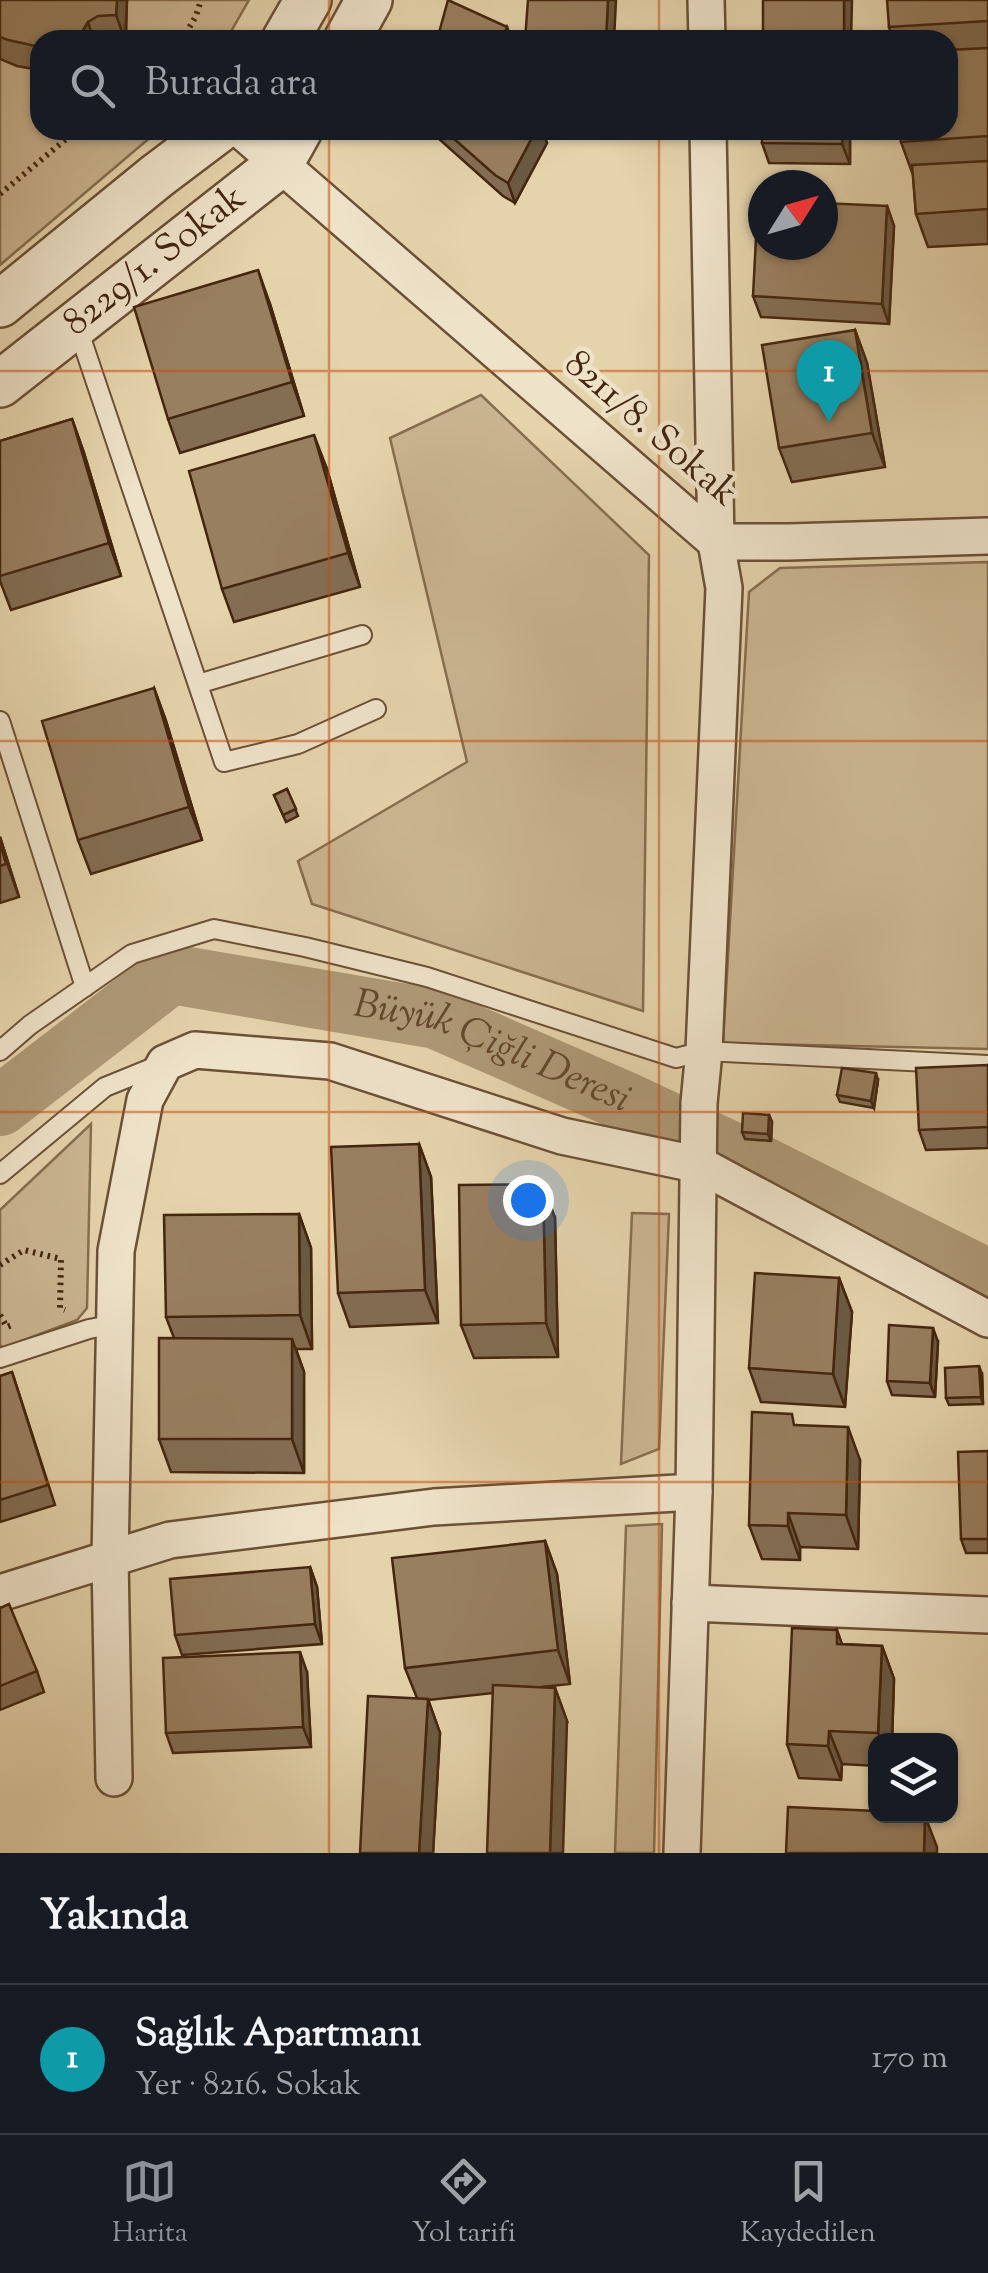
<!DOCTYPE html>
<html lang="tr">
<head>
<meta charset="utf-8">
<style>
	:root { --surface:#171b24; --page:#242831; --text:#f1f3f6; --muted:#9ea1a6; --line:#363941; --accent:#8c9099 }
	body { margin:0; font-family:"Sorts Mill Goudy",serif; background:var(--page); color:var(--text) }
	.controls { position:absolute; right:30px; bottom:30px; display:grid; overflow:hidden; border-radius:20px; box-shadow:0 2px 8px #0004 }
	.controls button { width:90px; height:90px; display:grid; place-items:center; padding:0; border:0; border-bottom:2px solid var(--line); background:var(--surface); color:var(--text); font:50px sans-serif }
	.compass { position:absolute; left:748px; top:170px; width:90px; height:90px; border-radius:50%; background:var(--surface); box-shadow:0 2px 8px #0004; rotate:53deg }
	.you { position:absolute; left:528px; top:1200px; width:35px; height:35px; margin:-25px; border:8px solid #fff; border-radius:50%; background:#1a73e8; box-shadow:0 0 0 15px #1a73e833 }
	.badge { display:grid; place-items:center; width:65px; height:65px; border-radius:50%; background:var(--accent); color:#fff; font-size:32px; font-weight:700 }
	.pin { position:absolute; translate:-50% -82px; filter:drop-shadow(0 2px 5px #0008) }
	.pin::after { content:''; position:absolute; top:52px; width:35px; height:30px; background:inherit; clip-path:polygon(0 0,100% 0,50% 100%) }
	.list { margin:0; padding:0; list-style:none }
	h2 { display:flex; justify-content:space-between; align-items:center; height:130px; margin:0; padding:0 40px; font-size:42px }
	h2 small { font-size:32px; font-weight:400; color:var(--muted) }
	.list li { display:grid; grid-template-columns:65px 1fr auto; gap:30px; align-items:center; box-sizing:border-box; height:150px; padding:0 40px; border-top:2px solid var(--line) }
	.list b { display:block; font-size:38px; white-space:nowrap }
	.list p { margin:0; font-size:32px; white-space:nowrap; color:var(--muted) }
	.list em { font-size:32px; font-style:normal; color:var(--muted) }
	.icon { flex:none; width:55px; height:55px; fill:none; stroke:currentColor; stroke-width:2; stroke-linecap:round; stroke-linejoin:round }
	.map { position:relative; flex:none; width:988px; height:1853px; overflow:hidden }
	.search { position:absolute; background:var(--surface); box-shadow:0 2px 8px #0004; left:30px; right:30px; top:30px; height:110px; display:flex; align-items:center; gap:25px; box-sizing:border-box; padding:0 35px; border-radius:30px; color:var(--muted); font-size:38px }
	.sheet { height:280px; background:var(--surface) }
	nav { display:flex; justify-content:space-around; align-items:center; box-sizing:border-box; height:140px; border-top:2px solid var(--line); background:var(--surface); font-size:28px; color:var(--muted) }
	nav a { display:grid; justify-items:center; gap:5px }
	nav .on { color:var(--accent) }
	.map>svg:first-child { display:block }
</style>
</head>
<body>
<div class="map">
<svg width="988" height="1853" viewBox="0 0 988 1853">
	<rect width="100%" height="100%" fill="#e5d3ac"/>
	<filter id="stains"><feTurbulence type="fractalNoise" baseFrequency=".002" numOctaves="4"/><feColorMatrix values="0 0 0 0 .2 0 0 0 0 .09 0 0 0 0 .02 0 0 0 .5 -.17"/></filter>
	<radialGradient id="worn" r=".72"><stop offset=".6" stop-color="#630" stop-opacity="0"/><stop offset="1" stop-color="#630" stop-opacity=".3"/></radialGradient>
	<g fill="#cab591" stroke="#876d50" stroke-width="2.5">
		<polygon points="0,0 249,0 226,40 40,40 40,130 159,130 0,265"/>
		<polygon points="481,395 649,555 643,1011 312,904 298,861 467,762 390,438"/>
		<polygon points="988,562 988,1049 723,1043 749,592 780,568"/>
		<polygon points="91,1124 87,1308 77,1320 3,1348 0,1345 0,1210"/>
		<polygon points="632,1213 669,1214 659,1449 621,1464"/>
		<polygon points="662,1524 654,1853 615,1853 626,1526"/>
	</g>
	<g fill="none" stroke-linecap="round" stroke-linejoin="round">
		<path stroke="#ae9876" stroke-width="60" id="s1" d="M0,1106L171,974L436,1019L626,1102L766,1168L988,1279"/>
		<g stroke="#6c5036" stroke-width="22">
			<g id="service">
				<polyline points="76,323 224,762 298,744 376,709"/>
				<polyline points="198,684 362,635"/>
				<polyline points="0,721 85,987"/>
				<polyline points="0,1051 30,1025 132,954 214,929 305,947 427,977 676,1058 704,1051 988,1065"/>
				<polyline points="0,1174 105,1087 159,1065"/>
				<polyline points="0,1358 89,1329 115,1324"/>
			</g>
		</g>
		<g stroke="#6c5036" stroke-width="40">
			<g id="minor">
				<polyline points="706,0 707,40"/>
				<polyline points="241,130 716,542"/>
				<polyline points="716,542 789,542 988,536"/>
				<polyline points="0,1593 170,1540 434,1507 694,1492"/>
				<polyline points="690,1603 988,1615"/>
				<polyline points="114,1778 110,1559 116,1251 145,1100 165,1063 195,1050 330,1061 562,1136 700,1165 988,1319"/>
				<polyline points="682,1853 694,1492 699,1103 704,1051 724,588 716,542 708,130"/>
			</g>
		</g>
		<g stroke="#6c5036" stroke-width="50">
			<g id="tertiary">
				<polyline points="285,40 308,0"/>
				<polyline points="347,40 369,0"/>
				<polyline points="0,304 157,176 218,130"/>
				<path id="s2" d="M0,384L280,164L299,130"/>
			</g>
		</g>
		<g stroke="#44250e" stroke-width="6" stroke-dasharray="2.5 5" stroke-linecap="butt">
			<polyline points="182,40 196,16 201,0"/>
			<polyline points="0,194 77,130"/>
			<polyline points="0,1265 24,1250 61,1259 60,1308 65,1310"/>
			<polyline points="0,1315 7,1327 12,1325"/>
		</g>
		<use href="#service" stroke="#eee2c9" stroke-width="18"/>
		<use href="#minor" stroke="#eee2c9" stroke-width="35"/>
		<use href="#tertiary" stroke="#eee2c9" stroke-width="45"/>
	</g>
	<g fill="#836d53" stroke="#44250e" stroke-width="2.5">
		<polygon points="0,0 127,0 126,40 40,40 40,70 17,66 0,59"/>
		<polygon points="988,0 988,244 928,247 916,214 913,175 901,142 948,130 948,40 893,40 889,27"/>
		<polygon points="429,130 542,130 547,143 515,203 503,196"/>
		<polygon points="850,130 850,164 769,163 762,143"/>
		<polygon points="887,206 894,226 889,324 761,317 753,296"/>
		<polygon points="270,304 304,416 180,453 168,419"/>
		<polygon points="855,330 867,363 885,467 792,482 779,448"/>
		<polygon points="72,419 84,453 121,576 11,610 0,581 0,441"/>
		<polygon points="327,469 360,587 234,622 222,589"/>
		<polygon points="154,688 166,721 202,840 91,874 78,840"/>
		<polygon points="287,789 298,816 286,822 274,795"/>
		<polygon points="0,837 19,897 0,903"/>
		<polygon points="988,1065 988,1148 926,1150 919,1130"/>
		<polygon points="878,1080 874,1108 840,1102 837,1095"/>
		<polygon points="769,1115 772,1122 771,1141 745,1139 742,1132"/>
		<polygon points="419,1144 431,1177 438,1323 350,1327 338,1293"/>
		<polygon points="299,1214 311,1248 312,1349 296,1349 304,1372 304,1473 171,1472 159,1439 174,1338 166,1317"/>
		<polygon points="555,1218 558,1357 474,1358 461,1325"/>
		<polygon points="839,1278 852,1312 845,1407 761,1402 749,1368"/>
		<polygon points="938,1342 935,1397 892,1395 887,1381"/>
		<polygon points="12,1372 55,1505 0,1522 0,1376"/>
		<polygon points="982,1374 983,1404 949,1405 946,1398"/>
		<polygon points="797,1425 860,1460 858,1549 800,1547 800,1560 762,1559 749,1525"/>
		<polygon points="988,1451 988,1553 966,1553 961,1539"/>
		<polygon points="545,1541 557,1574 570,1684 541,1687 555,1688 567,1721 493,1693 428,1700 440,1733 433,1853 360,1853 417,1698 405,1668"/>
		<polygon points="310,1567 317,1587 322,1644 182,1655 175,1635"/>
		<polygon points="0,1608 37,1671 44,1692 0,1710"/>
		<polygon points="837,1630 842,1644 882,1646 894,1679 892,1740 876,1740 876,1766 842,1764 841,1780 799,1778 787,1744"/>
		<polygon points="307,1672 311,1747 173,1753 166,1733"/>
	</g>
	<g fill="#6a5943" stroke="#44250e" stroke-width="2.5">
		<polygon points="117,0 127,0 125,40 116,15"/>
		<polygon points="608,0 616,0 614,40 606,40"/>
		<polygon points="844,0 852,0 851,40 844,40"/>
		<polygon points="88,22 94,40 77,40"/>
		<polygon points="507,27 512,40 502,40"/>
		<polygon points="536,130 542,130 547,143 515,203 508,183"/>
		<polygon points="843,130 850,130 850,164 842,144"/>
		<polygon points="887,206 894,226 889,324 882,304"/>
		<polygon points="258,270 270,304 304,416 292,382"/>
		<polygon points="855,330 867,363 885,467 872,433"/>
		<polygon points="72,419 84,453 121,576 109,543"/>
		<polygon points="314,435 327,469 360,587 348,553"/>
		<polygon points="154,688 166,721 202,840 189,807"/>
		<polygon points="0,837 19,897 0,843"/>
		<polygon points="876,1073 878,1080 874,1108 871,1101"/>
		<polygon points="769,1115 772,1122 771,1141 768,1134"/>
		<polygon points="419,1144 431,1177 438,1323 425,1290"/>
		<polygon points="543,1184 555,1218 558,1357 546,1323"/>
		<polygon points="299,1214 311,1248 312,1349 300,1315"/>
		<polygon points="839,1278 852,1312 845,1407 833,1374"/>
		<polygon points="933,1328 938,1342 935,1397 930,1383"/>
		<polygon points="292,1339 304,1372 304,1473 292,1439"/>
		<polygon points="979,1366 982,1374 983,1404 981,1397"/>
		<polygon points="848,1427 860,1460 858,1549 846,1515"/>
		<polygon points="788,1513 800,1547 800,1560 788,1526"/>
		<polygon points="545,1541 557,1574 570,1684 558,1650"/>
		<polygon points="310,1567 317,1587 322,1644 315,1624"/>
		<polygon points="882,1646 894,1679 892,1740 881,1740 878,1733"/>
		<polygon points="300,1652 307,1672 311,1747 303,1727"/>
		<polygon points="555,1688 567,1721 563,1853 550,1853"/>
		<polygon points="428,1699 440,1733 433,1853 419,1853"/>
		<polygon points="829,1731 842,1764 841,1780 828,1746"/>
		<polygon points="925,1816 937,1847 937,1853 924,1853"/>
	</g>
	<g fill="#987f60" stroke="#44250e" stroke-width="2.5">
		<polygon points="0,0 117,0 116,15 98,16 88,22 77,40 40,40 40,47 8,40 0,37"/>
		<polygon points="448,0 507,27 502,40 437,40"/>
		<polygon points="528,0 608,0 606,40 525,40"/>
		<rect x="763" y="0" width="81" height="40"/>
		<polygon points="887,0 988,0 988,21 889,27"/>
		<polygon points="988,48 988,136 901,142 900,130 948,130 948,50"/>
		<polygon points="444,130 536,130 508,183 495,175"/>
		<polygon points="762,130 843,130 842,144 762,143"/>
		<polygon points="988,161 988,209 916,214 912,165"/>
		<polygon points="758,199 763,200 763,245 823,245 823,203 887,206 882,304 753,296"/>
		<polygon points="258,270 292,382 168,419 134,307"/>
		<polygon points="855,330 872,433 779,448 762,345"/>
		<polygon points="72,419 109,543 0,576 0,441"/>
		<polygon points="314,435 348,553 222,589 189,471"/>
		<polygon points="154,688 189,807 78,840 42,721"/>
		<polygon points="287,789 296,809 283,815 274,795"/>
		<polygon points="0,843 6,864 0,866"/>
		<polygon points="988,1065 988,1127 919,1130 916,1068"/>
		<polygon points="842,1068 876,1073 871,1101 837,1095"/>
		<polygon points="743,1113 769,1115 768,1134 742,1132"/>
		<polygon points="419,1144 425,1290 338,1293 331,1147"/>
		<polygon points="543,1184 546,1323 461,1325 459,1185"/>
		<polygon points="299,1214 300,1315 166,1317 164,1215"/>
		<polygon points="755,1273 839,1278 833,1374 749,1368"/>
		<polygon points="889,1325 933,1328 930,1383 887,1381"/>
		<polygon points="159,1338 292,1339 292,1439 159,1439"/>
		<polygon points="979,1366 981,1397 946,1398 945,1368"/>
		<polygon points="12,1372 48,1485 0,1500 0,1376"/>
		<polygon points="752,1412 792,1414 794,1425 848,1427 846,1515 788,1513 788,1526 749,1525"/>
		<polygon points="988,1451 988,1539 961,1539 958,1452"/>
		<polygon points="545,1541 558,1650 405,1668 392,1558"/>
		<polygon points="310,1567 315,1624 175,1635 170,1579"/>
		<polygon points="9,1604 37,1671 0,1686 0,1608"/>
		<polygon points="792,1628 837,1630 837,1644 882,1646 878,1733 829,1731 828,1746 787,1744"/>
		<polygon points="300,1652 303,1727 166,1733 163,1658"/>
		<polygon points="493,1685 555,1688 550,1853 487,1853"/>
		<polygon points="368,1696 428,1699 419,1853 360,1853"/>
		<polygon points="788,1807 876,1811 876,1816 925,1816 924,1853 786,1853"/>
	</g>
	<path fill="none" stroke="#c74f0c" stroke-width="2.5" stroke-opacity="0.55" d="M329,0V40M659,0V40M329,130V1853M659,130V1853M0,371H988M0,741H988M0,1112H988M0,1482H988"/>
	<g text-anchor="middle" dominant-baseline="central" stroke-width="9" stroke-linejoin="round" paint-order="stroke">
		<g font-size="38" fill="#44250e" stroke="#eee2c9">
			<text stroke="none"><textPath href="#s2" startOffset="198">8229/1. Sokak</textPath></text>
			<text transform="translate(650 430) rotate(41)">8211/8. Sokak</text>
		</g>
		<g font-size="40" font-style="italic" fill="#64482d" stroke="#eee2c9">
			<text stroke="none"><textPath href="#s1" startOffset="548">Büyük Çiğli Deresi</textPath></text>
		</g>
	</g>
	<rect width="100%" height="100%" filter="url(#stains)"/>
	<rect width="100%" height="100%" fill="url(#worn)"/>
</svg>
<div class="controls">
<button><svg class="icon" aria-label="layers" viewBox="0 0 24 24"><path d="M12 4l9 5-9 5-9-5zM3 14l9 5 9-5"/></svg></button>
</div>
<svg class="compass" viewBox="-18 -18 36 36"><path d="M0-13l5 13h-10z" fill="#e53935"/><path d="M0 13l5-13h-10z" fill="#9ea1a6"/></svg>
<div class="you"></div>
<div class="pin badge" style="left:829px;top:422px;background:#0f9aa8">1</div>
<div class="search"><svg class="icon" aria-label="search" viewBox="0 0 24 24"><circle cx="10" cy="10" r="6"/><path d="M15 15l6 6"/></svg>Burada ara</div>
</div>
<section class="sheet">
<h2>Yakında<small></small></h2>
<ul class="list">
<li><span class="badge" style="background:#0f9aa8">1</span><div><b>Sağlık Apartmanı</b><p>Yer · 8216. Sokak</p></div><em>170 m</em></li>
</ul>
</section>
<nav>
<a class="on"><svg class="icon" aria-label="map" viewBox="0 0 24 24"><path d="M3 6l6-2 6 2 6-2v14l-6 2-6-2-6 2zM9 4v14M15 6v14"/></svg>Harita</a>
<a><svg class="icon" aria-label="directions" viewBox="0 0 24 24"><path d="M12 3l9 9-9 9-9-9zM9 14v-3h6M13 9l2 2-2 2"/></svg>Yol tarifi</a>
<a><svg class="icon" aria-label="saved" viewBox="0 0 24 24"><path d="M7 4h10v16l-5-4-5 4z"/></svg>Kaydedilen</a>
</nav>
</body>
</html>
